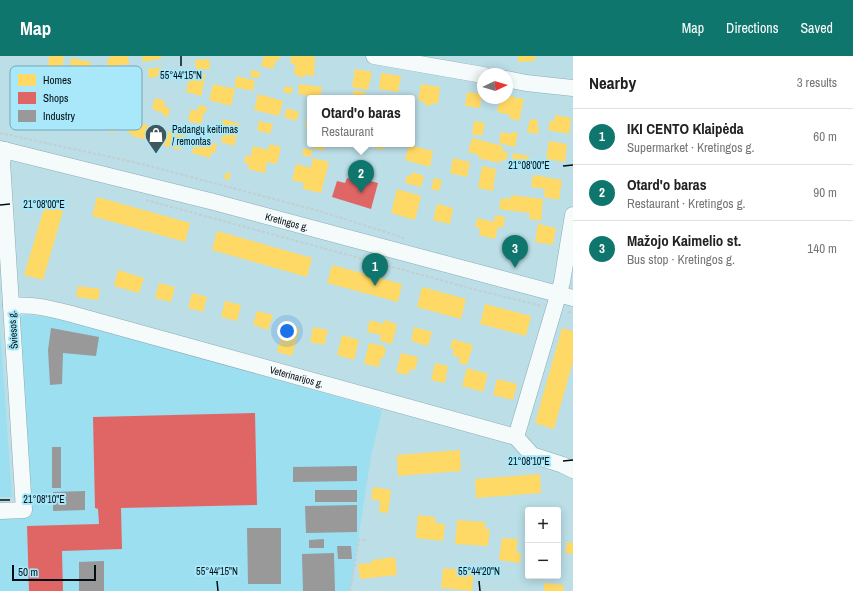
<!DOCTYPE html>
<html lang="en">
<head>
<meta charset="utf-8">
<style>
	:root { --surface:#fff; --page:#f2f2f2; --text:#222; --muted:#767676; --line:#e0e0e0; --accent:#0f766e }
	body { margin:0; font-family:"Archivo Narrow",sans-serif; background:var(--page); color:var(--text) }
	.controls { position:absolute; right:12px; bottom:12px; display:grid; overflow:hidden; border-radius:4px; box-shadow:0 2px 10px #0003 }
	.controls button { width:36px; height:36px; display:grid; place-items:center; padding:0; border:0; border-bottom:1px solid var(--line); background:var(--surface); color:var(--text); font:20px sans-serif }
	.compass { position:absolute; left:477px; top:12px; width:36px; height:36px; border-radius:50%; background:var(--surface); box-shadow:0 2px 10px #0003; rotate:86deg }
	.scale { position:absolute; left:12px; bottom:10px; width:84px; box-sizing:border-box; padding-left:4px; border:2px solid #000f15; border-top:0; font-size:11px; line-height:14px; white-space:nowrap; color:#000f15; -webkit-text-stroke:3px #a8e8fa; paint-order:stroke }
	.you { position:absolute; left:287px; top:275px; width:14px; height:14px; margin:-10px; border:3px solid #fff; border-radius:50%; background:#1a73e8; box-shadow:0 0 0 6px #1a73e833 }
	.badge { display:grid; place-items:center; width:26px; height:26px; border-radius:50%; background:var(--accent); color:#fff; font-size:13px; font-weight:700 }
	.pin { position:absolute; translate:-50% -33px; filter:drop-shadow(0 1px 2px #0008) }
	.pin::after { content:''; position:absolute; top:21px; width:14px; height:12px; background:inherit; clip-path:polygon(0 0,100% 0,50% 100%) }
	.popup { position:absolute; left:307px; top:39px; width:108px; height:52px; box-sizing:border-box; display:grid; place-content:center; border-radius:4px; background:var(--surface); filter:drop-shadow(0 1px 3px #0005); font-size:13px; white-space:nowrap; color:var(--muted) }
	.popup b { font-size:15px; color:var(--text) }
	.popup::after { content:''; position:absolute; left:50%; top:100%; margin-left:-8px; border:8px solid transparent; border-top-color:var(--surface) }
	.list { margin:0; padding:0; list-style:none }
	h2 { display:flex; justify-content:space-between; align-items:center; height:52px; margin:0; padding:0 16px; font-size:17px }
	h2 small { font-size:13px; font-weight:400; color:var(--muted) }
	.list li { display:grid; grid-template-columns:26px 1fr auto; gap:12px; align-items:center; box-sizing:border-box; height:56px; padding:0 16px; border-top:1px solid var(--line) }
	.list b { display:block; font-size:15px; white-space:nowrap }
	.list p { margin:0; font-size:13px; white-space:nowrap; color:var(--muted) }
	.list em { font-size:13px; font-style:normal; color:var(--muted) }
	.map { position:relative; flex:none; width:573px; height:535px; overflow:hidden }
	header { display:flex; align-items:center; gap:24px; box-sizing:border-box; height:56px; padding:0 20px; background:var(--accent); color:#fff }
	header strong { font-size:19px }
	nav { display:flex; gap:22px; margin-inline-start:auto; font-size:14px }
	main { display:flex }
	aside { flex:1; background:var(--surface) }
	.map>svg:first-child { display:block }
</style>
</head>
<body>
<header>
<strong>Map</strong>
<nav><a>Map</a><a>Directions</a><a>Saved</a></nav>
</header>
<main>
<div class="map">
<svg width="573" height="535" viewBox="0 0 573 535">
	<rect width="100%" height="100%" fill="#bbdee7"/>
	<g fill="#9bdff1">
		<polygon points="24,259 66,262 382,354 371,400 350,535 0,535 0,462 31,460 18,266 20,262"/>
		<polygon points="0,271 12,441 0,441"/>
	</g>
	<g fill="#ffd966">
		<polygon points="49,0 64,0 62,12 48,10"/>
		<polygon points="110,0 128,0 129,8 108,11 107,3 111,2"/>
		<polygon points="142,0 161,0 161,3 143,6"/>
		<polygon points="264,0 280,0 279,5 276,4 273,13 261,10"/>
		<polygon points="291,0 315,0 314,20 305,19 304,21 298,21 298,19 294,18 295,8 290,7"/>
		<polygon points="518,0 535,0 535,5 518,6"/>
		<polygon points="71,2 91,6 85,42 65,39"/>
		<polygon points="209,3 210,13 196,14 195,4"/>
		<polygon points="105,10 107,19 99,20 97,12"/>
		<polygon points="161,11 162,20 149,22 148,13"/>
		<polygon points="355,13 372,16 368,34 352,31"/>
		<polygon points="251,14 260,16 259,22 250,21"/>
		<polygon points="38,16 50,18 49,24 54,25 52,36 35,33"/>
		<polygon points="190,17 199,20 200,17 206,18 201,40 186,36"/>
		<polygon points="381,17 401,20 398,36 379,33"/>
		<polygon points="237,20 255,25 253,35 234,31"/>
		<polygon points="119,25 131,28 129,35 117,31"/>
		<polygon points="213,28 235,33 231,50 209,44"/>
		<polygon points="299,28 322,31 320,42 298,38"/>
		<polygon points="421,28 440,31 438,48 431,47 431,50 424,49 425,46 418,44"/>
		<polygon points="285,30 293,32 291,38 283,36"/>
		<polygon points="113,31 131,37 126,54 108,49"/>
		<polygon points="354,34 365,36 364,42 352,42"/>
		<polygon points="467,36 482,38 480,52 465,50"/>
		<polygon points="258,38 283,45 279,60 254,54"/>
		<polygon points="509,40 524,43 519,65 509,62 510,59 497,56 500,42 508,44"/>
		<polygon points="155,42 165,45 164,50 170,52 168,61 162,59 163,57 152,53"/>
		<polygon points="199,49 207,51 206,57 204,56 201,68 188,65 191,53 197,55"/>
		<polygon points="287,52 299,56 296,65 284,61"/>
		<polygon points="310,54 310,72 305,70"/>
		<polygon points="98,55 120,63 116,75 114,74 113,76 101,72 101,70 94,68"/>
		<polygon points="555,59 571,62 569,78 548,74 550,65 554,65"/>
		<polygon points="223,63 240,68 234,90 221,86 224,76 220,75"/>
		<polygon points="530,63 538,64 537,70 539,71 538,78 527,76"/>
		<polygon points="259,65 273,68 270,78 257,74"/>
		<polygon points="474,65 485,67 482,80 472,78"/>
		<polygon points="136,66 151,70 148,84 132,80 132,78 128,77 131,69 134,70"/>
		<polygon points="168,75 184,79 180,94 162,89 164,81 167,82"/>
		<polygon points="501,76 511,78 512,76 518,77 515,91 499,87"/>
		<polygon points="472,82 503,90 502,95 508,96 506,105 500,104 499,107 478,102 479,99 468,96"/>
		<polygon points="200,83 217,88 215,97 212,96 210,102 192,97 194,87 198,89"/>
		<polygon points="549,85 567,88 565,106 546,103"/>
		<polygon points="270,88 281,91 277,108 267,106 265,117 248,113 249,108 244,107 246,99 251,100 253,90 268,94"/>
		<polygon points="314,88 325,88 323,95 313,92"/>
		<polygon points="350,88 366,88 365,90 360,89 359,92 349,90"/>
		<polygon points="376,88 384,88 382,94 375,92"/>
		<polygon points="409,89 433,95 430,111 405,104"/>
		<polygon points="304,92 313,94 311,101 302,99"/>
		<polygon points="513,97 529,100 527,109 512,106"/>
		<polygon points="313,102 329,106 321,137 303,133 304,127 292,124 296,108 311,112"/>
		<polygon points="453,102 470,106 467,121 450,117"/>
		<polygon points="482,110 496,113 493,135 478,132"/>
		<polygon points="226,116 231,118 229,124 224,123"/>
		<polygon points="412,116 424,120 421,131 405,127 407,119 410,121"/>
		<polygon points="533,119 562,124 559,144 544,141 545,133 531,131"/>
		<polygon points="434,122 442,124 439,135 431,133"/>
		<polygon points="397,133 421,140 415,164 391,157"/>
		<polygon points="511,139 543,143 541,165 529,163 530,157 499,153 501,142 511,143"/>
		<polygon points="97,141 190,167 185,186 92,160"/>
		<polygon points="437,148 453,152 450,168 433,164"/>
		<polygon points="45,149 63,155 43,224 24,219"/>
		<polygon points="495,159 505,161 503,172 498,171 495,183 479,179 480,172 475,171 477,162 494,166"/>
		<polygon points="538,168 556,172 553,189 535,186"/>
		<polygon points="217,175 312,202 307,221 212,194"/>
		<polygon points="332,209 402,228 398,246 327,227"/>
		<polygon points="118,214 144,222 139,237 114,230"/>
		<polygon points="159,227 175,231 171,246 155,242"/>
		<polygon points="78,230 100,233 98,244 76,241"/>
		<polygon points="422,231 466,243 461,263 417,251"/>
		<polygon points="192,237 207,241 203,256 188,252"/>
		<polygon points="225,245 241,249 237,265 221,261"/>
		<polygon points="485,248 531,260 526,280 480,268"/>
		<polygon points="257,255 273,259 268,274 253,269"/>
		<polygon points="370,264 383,268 384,264 397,268 392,288 380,285 381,279 367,276"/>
		<polygon points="284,268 300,272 292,300 277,296"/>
		<polygon points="313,271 328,274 324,289 310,286"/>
		<polygon points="414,271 432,276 428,290 411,285"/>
		<polygon points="562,272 573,275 573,305 554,373 535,367"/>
		<polygon points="342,279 359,284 354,304 337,299"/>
		<polygon points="453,283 473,289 467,309 459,307 460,302 453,300 454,294 450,292"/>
		<polygon points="369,287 384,290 384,292 386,292 384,302 381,301 379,311 364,308"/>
		<polygon points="401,297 418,301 415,314 410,313 408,319 396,316"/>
		<polygon points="435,307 448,310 445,327 431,324"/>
		<polygon points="467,312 488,318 483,336 462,330"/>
		<polygon points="497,323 517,328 513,344 493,339"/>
		<polygon points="460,394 461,415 398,420 397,399"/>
		<polygon points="540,418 541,437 476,442 475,423"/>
		<polygon points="373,431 391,434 388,457 379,456 380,445 371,443"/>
		<polygon points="418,459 435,461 435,467 445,468 443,485 416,482"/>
		<polygon points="457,464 485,466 485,473 490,473 488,490 455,488"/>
		<polygon points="502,482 518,483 516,496 521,497 520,507 499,504"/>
		<polygon points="567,486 573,487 573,498 565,497"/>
		<polygon points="395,501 397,519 360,523 358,508 372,507 372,504"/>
		<polygon points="443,512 474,515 472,535 441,532"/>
		<polygon points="544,527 564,529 563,535 544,535"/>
	</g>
	<g fill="#e06666">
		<polygon points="347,122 362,126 363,123 378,127 371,153 332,141 337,125 345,127"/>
		<polygon points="255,357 257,449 121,452 122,493 62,495 63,535 29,535 27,470 99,468 98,453 95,452 93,361"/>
	</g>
	<g fill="#999">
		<polygon points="51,272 99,281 96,300 63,297 62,328 50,329 48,294"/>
		<rect x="52" y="391" width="9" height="41"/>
		<polygon points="357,410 357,425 293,426 293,411"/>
		<rect x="315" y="434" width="42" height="12"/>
		<polygon points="85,435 85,454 53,455 53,436"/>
		<polygon points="357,449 357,476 306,477 305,450"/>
		<polygon points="247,472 281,472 281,528 248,528"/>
		<polygon points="324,483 324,492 309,492 309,484"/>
		<polygon points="337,490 351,490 352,503 338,503"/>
		<polygon points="334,497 335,535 303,535 302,498"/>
		<polygon points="104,505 104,535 79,535 79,506"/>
	</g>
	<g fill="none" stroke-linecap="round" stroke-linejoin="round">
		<g stroke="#8cacb5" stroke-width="17">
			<g id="minor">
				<polyline points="374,0 483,19"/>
				<polyline points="507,23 526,27 573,32"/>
				<path id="s1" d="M0,93L214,146L573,242"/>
				<path id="s2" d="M11,250C36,248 52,253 75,259L516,381L532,399L563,409L573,414"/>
				<polyline points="516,381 562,226 573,159"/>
				<polyline points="0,455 24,454 2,106 5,94"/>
			</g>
		</g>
		<g stroke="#c4ced1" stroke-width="2" stroke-dasharray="3 2" stroke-linecap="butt">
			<polyline points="0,77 142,108 323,156 404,182"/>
			<polyline points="146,144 477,234 542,250"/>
			<polyline points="568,256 573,257"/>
			<polyline points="350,535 359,484 366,484"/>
		</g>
		<use href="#minor" stroke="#f5fafb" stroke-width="16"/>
	</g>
	<path fill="none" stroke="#000f15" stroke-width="1.5" d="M181,0V10M563,110L573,109M0,149L10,148M563,405L573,404M0,444H10M217,525L218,535M479,525L480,535"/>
	<defs>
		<g id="shop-pin" transform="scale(1.15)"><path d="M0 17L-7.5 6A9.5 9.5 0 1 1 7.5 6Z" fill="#41575e" stroke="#a8e8fa"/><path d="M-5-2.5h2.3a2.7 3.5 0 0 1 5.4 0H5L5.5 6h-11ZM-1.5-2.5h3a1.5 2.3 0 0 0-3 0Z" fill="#fff"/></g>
	</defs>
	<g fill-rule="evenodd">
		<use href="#shop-pin" x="156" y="79"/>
	</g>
	<g text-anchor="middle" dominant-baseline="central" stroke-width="4" stroke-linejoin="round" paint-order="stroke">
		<g font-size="10" fill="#000f15" stroke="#a8e8fa" text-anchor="start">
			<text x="172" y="73">Padangų keitimas<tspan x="172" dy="12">/ remontas</tspan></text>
		</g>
		<g font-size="10" fill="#000f15" stroke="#a8e8fa">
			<text stroke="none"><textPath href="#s1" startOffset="296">Kretingos g.</textPath></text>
			<text transform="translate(13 274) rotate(-94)">Šviesos g.</text>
			<text stroke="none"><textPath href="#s2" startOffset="295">Veterinarijos g.</textPath></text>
		</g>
	</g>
	<rect x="10" y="10" width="132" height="64" rx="6" fill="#a8e8fa" stroke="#76a7b5" stroke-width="1"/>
	<rect x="18" y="18" width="18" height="12" fill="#ffd966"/>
	<rect x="18" y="36" width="18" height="12" fill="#e06666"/>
	<rect x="18" y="54" width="18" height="12" fill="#999"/>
	<g font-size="11" fill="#000f15">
		<text x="43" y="28">Homes</text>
		<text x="43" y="46">Shops</text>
		<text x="43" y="64">Industry</text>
	</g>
	<g font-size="10" text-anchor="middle" fill="#000f15" stroke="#a8e8fa" stroke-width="4" stroke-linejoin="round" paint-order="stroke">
		<text x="181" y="23">55°44'15"N</text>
		<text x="529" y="113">21°08'00"E</text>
		<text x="44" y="152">21°08'00"E</text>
		<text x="529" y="409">21°08'10"E</text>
		<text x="44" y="447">21°08'10"E</text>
		<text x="217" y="519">55°44'15"N</text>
		<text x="479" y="519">55°44'20"N</text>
	</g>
</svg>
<div class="controls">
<button>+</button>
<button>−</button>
</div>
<svg class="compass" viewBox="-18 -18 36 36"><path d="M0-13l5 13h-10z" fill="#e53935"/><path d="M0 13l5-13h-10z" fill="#767676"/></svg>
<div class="scale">50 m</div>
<div class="you"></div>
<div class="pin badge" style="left:375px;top:230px">1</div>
<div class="pin badge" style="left:361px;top:137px">2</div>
<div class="popup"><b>Otard'o baras</b>Restaurant</div>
<div class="pin badge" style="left:515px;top:212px">3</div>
</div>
<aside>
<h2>Nearby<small>3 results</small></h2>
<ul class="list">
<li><span class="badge">1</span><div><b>IKI CENTO Klaipėda</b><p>Supermarket · Kretingos g.</p></div><em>60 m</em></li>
<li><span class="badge">2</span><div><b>Otard'o baras</b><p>Restaurant · Kretingos g.</p></div><em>90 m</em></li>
<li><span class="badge">3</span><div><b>Mažojo Kaimelio st.</b><p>Bus stop · Kretingos g.</p></div><em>140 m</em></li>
</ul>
</aside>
</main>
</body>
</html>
